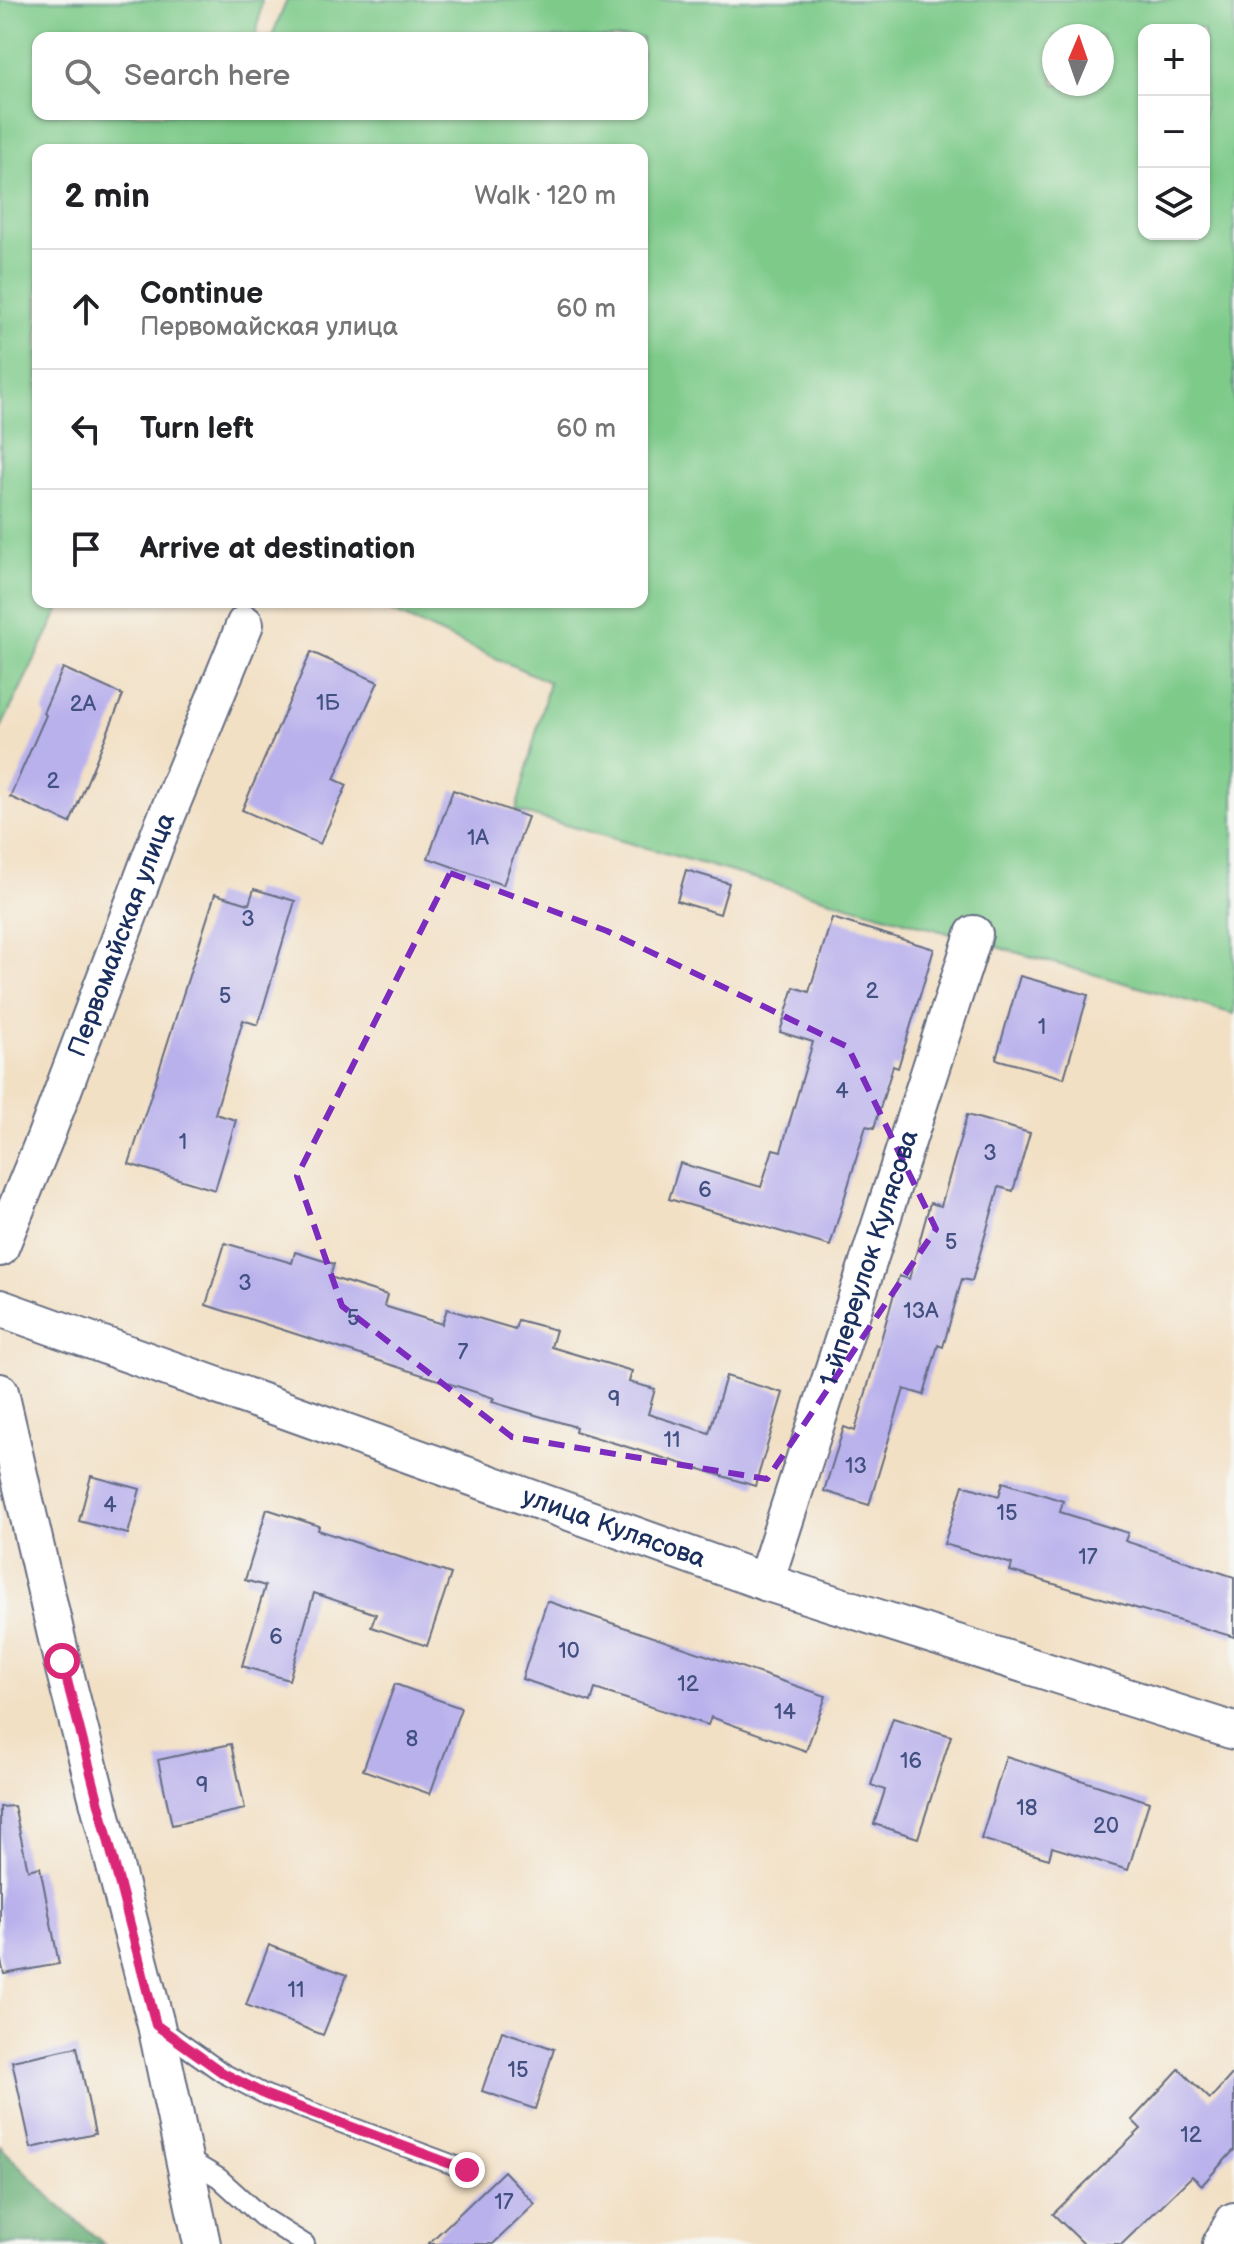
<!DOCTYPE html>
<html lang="en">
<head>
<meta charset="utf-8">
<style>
	:root { --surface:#fff; --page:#f2f2f2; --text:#202124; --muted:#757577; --line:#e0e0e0 }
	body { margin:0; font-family:"Balsamiq Sans",sans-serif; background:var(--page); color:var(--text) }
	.controls { position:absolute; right:24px; top:24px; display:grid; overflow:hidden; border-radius:16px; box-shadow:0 2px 6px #0004 }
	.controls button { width:72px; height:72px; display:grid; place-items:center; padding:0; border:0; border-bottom:2px solid var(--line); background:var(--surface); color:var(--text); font:40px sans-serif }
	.compass { position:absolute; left:1042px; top:24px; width:72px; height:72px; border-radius:50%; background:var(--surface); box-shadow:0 2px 6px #0004; rotate:2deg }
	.stop { position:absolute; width:24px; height:24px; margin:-18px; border:6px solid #db2777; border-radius:50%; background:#fff }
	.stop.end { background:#db2777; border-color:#fff; box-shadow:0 2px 8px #0008 }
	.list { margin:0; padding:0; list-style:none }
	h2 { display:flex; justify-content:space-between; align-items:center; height:104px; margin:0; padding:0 32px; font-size:34px }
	h2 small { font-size:26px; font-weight:400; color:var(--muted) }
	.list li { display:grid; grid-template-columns:52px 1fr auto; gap:24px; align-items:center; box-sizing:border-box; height:120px; padding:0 32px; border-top:2px solid var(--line) }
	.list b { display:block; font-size:30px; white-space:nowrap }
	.list p { margin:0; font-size:26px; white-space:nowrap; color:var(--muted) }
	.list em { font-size:26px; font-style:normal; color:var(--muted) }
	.icon { flex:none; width:44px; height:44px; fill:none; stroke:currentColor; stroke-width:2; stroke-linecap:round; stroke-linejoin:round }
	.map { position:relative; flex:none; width:1234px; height:2244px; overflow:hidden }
	.search { position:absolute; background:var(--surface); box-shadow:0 2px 6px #0004; left:32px; top:32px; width:616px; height:88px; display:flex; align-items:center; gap:20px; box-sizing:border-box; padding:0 28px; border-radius:16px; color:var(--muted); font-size:30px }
	.panel { position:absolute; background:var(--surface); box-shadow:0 2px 6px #0004; left:32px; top:144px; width:616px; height:464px; border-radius:16px }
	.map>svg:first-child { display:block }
</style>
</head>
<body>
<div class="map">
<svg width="1234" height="2244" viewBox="0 0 1234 2244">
	<rect width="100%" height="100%" fill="#f6f6f2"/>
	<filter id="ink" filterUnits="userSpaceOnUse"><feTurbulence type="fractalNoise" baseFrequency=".0125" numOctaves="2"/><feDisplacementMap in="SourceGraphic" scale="16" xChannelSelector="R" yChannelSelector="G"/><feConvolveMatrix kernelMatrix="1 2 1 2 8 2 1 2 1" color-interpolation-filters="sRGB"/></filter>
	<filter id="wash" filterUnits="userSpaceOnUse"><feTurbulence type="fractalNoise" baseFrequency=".006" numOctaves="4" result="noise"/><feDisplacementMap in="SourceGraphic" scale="32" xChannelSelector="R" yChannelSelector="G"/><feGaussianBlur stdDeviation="1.8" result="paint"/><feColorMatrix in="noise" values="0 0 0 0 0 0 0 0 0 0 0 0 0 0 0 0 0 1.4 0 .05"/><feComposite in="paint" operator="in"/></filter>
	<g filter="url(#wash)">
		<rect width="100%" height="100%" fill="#f2e0c5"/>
		<path fill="#7dca89" stroke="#4c7c74" stroke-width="2" fill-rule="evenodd" d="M0,0H262L256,38H38V114H642V38H271L287,0H1234V1014L516,811L549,682L371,602H642V150H38V602H63L0,730ZM1144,30H1204V234H1144ZM1054,36H1102V84H1054Z"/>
		<polygon fill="#66ae75" stroke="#406e6a" stroke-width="2" points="0,2146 56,2203 104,2244 0,2244"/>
		<g id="blocks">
			<g fill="#b9b1ec">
				<polygon points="311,652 378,682 334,779 347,785 320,844 242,810"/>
				<polygon points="63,668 123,695 70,823 10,797 46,715 43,713"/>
				<polygon points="453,790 528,817 503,885 428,858"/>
				<polygon points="686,870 729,883 720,914 677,901"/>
				<polygon points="254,889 295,901 258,1025 243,1020 215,1114 236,1120 215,1190 129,1164 215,894 249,904"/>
				<polygon points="832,918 934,949 898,1068 893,1066 874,1128 866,1126 830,1246 669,1199 680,1163 761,1187 773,1149 781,1151 813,1042 780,1032 794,987 809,992"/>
				<polygon points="1020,976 1088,995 1064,1078 996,1059"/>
				<polygon points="967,1115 1030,1133 1013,1191 999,1187 972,1281 962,1279 943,1347 938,1345 924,1395 904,1389 869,1505 824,1491 844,1427 855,1431 899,1276 909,1279 930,1203 941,1206"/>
				<polygon points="225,1243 292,1263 295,1252 334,1264 330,1277 387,1295 384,1306 442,1324 447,1309 515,1329 518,1320 556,1330 551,1347 632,1371 629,1382 655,1389 648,1414 709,1433 726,1376 783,1393 755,1486 575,1431 576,1427 492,1402 494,1398 206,1305"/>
				<polygon points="91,1476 140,1489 128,1534 79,1521"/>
				<polygon points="1003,1482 1063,1501 1060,1512 1128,1533 1125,1541 1234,1577 1234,1637 1010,1571 1012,1564 944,1544 963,1485 999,1496"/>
				<polygon points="267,1509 319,1526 318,1530 451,1574 427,1646 371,1627 376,1614 314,1593 289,1680 242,1666 265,1586 245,1580"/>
				<polygon points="547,1601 826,1696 806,1751 711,1717 708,1725 595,1689 591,1702 522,1679"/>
				<polygon points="395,1684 461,1708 430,1794 363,1770"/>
				<polygon points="893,1718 951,1736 918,1838 874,1824 885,1790 871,1785"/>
				<polygon points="231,1744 245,1809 172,1825 158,1760"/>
				<polygon points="1006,1756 1149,1802 1128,1870 1052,1847 1049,1859 981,1839"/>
				<polygon points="14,1806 28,1870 40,1867 59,1964 4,1974 0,1957 0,1807"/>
				<polygon points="269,1945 347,1975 323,2035 246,2005"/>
				<polygon points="502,2031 554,2049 535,2109 482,2091"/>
				<polygon points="77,2047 95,2134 31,2148 12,2061"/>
				<polygon points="1179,2069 1210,2099 1234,2072 1234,2150 1202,2185 1192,2176 1122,2244 1084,2244 1053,2214 1141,2129 1132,2120"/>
				<polygon points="504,2171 535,2204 493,2244 428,2244"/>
			</g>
		</g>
	</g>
	<g filter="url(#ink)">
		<use href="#blocks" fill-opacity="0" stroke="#666d82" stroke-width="2"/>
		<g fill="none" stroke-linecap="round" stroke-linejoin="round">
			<g stroke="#666d82" stroke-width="22">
				<g id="service">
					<polyline points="158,2027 223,2073 266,2095 467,2170"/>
					<polyline points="186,2158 219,2178 262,2217 305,2244"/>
				</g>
			</g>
			<g stroke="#666d82" stroke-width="40">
				<g id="minor">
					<path id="s1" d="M0,1248L45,1138L159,835L245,624"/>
					<path id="s2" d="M0,1308L765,1582L1234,1731"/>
					<polyline points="0,1392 62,1661 156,2025 202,2244"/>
					<path id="s3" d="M765,1582L974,934"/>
					<polyline points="1221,2244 1234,2221"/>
				</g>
			</g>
			<use href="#service" stroke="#fff" stroke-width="18"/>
			<use href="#minor" stroke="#fff" stroke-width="36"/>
		</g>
	</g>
	<g fill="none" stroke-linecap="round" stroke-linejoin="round" filter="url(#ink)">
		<polyline stroke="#db2777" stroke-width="10" points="62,1661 156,2025 223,2073 266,2095 467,2170"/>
	</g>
	<path fill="none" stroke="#7b2cbf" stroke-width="6" stroke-dasharray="16 10" stroke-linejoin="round" d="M450,873L607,931L848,1047L936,1229L767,1479L512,1437L342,1306L297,1176Z"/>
	<g text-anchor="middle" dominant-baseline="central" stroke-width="7" stroke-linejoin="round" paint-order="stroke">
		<g font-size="22" fill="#425082">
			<text x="328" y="703">1Б</text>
			<text x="83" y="704">2А</text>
			<text x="53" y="781">2</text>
			<text x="478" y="838">1А</text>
			<text x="248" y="919">3</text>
			<text x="872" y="991">2</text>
			<text x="225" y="996">5</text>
			<text x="1042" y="1027">1</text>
			<text x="842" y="1091">4</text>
			<text x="183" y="1142">1</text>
			<text x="990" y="1153">3</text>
			<text x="705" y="1190">6</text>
			<text x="951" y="1242">5</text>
			<text x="245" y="1283">3</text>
			<text x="921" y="1311">13А</text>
			<text x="353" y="1318">5</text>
			<text x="463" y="1352">7</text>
			<text x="614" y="1399">9</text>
			<text x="672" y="1440">11</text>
			<text x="856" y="1466">13</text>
			<text x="110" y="1505">4</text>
			<text x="1007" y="1513">15</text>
			<text x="1088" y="1557">17</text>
			<text x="276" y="1637">6</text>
			<text x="569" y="1651">10</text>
			<text x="688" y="1684">12</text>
			<text x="785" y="1712">14</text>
			<text x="412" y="1739">8</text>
			<text x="911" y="1761">16</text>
			<text x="202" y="1785">9</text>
			<text x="1027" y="1808">18</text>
			<text x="1106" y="1826">20</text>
			<text x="296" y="1990">11</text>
			<text x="518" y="2070">15</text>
			<text x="1191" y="2135">12</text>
			<text x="504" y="2202">17</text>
		</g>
		<g font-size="26" fill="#1b2f5e" stroke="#f6f6f2">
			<text stroke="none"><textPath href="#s1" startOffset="336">Первомайская улица</textPath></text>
			<text stroke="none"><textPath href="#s3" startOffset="340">1-йпереулок Кулясова</textPath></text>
			<text stroke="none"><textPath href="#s2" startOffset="652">улица Кулясова</textPath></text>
		</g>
	</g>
</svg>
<div class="controls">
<button>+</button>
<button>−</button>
<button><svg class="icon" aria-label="layers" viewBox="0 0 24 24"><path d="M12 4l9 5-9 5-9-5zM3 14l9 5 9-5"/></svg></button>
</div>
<svg class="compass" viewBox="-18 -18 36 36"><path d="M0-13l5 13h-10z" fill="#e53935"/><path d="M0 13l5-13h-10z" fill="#757577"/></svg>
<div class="stop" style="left:62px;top:1661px"></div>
<div class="stop end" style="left:467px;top:2170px"></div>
<div class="search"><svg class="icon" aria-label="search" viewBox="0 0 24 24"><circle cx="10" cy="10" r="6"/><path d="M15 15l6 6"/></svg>Search here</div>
<section class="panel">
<h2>2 min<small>Walk · 120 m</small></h2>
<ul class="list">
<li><svg class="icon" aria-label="ahead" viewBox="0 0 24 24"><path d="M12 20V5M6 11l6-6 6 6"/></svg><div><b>Continue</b><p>Первомайская улица</p></div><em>60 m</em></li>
<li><svg class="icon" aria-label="left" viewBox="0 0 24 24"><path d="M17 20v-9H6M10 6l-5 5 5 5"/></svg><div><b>Turn left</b></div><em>60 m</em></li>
<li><svg class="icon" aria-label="arrive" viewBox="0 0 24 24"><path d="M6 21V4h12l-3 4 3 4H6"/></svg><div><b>Arrive at destination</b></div></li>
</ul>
</section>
</div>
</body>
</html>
